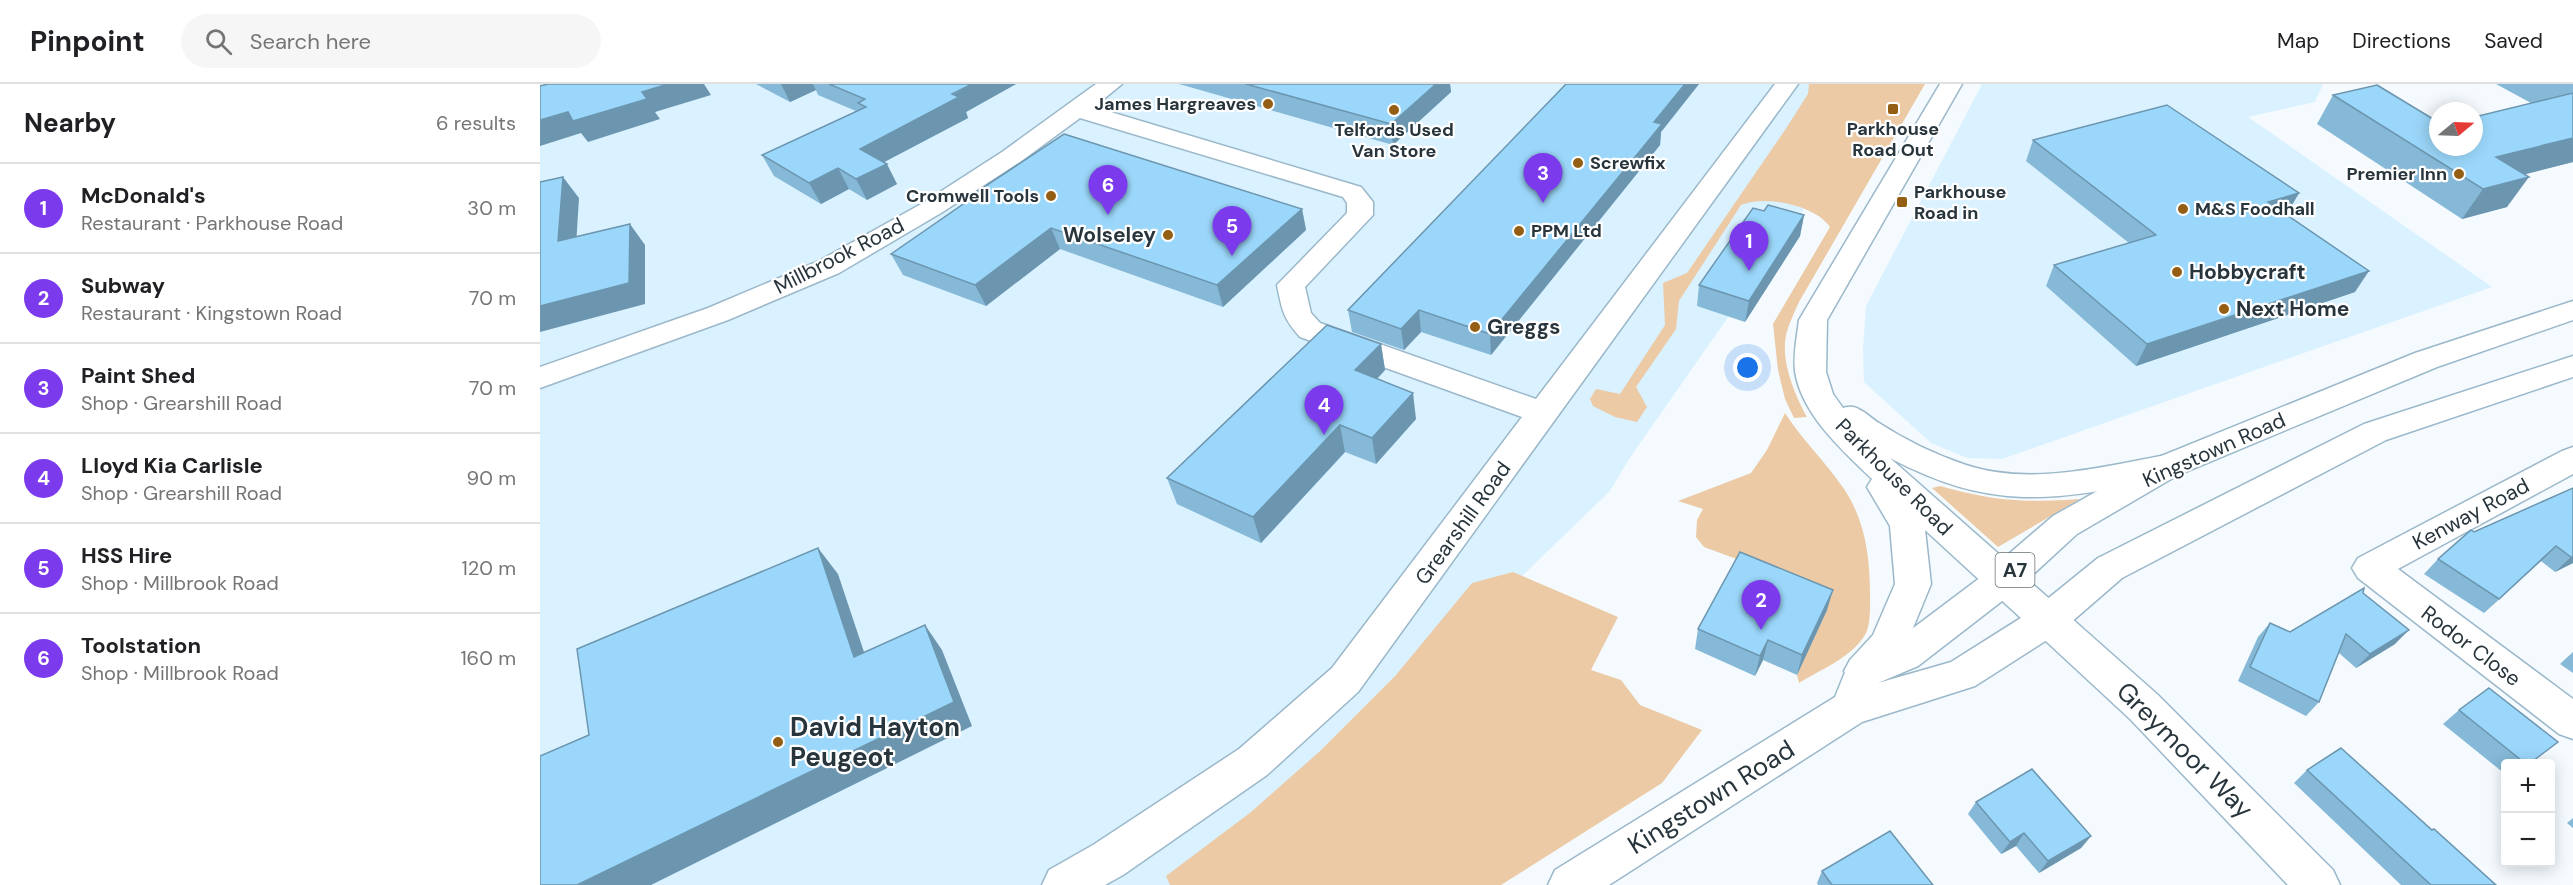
<!DOCTYPE html>
<html lang="en">
<head>
<meta charset="utf-8">
<style>
	:root { --surface:#fff; --page:#f6f6f6; --text:#202124; --muted:#757577; --line:#e0e0e0; --accent:#7c3aed }
	body { margin:0; font-family:"DM Sans",sans-serif; background:var(--page); color:var(--text) }
	.controls { position:absolute; right:18px; bottom:18px; display:grid; overflow:hidden; border-radius:6px; box-shadow:0 3px 15px #0003 }
	.controls button { width:54px; height:54px; display:grid; place-items:center; padding:0; border:0; border-bottom:2px solid var(--line); background:var(--surface); color:var(--text); font:30px sans-serif }
	.compass { position:absolute; left:1889px; top:18px; width:54px; height:54px; border-radius:50%; background:var(--surface); box-shadow:0 3px 15px #0003; rotate:71deg }
	.you { position:absolute; left:1208px; top:284px; width:21px; height:21px; margin:-15px; border:4px solid #fff; border-radius:50%; background:#1a73e8; box-shadow:0 0 0 9px #1a73e833 }
	.badge { display:grid; place-items:center; width:39px; height:39px; border-radius:50%; background:var(--accent); color:#fff; font-size:20px; font-weight:700 }
	.pin { position:absolute; translate:-50% -50px; filter:drop-shadow(0 2px 3px #0008) }
	.pin::after { content:''; position:absolute; top:32px; width:21px; height:18px; background:inherit; clip-path:polygon(0 0,100% 0,50% 100%) }
	.list { margin:0; padding:0; list-style:none }
	h2 { display:flex; justify-content:space-between; align-items:center; height:78px; margin:0; padding:0 24px; font-size:26px }
	h2 small { font-size:20px; font-weight:400; color:var(--muted) }
	.list li { display:grid; grid-template-columns:39px 1fr auto; gap:18px; align-items:center; box-sizing:border-box; height:90px; padding:0 24px; border-top:2px solid var(--line) }
	.list b { display:block; font-size:22px; white-space:nowrap }
	.list p { margin:0; font-size:20px; white-space:nowrap; color:var(--muted) }
	.list em { font-size:20px; font-style:normal; color:var(--muted) }
	.icon { flex:none; width:33px; height:33px; fill:none; stroke:currentColor; stroke-width:2; stroke-linecap:round; stroke-linejoin:round }
	.map { position:relative; flex:none; width:2033px; height:801px; overflow:hidden }
	header { display:flex; align-items:center; gap:36px; box-sizing:border-box; height:84px; padding:0 30px; background:var(--surface); border-bottom:2px solid var(--line) }
	header strong { font-size:28px }
	nav { display:flex; gap:33px; margin-inline-start:auto; font-size:21px }
	.search { width:420px; height:54px; background:var(--page); display:flex; align-items:center; gap:15px; box-sizing:border-box; padding:0 21px; border-radius:33px; color:var(--muted); font-size:22px }
	main { display:flex }
	aside { flex:1; background:var(--surface) }
	.map>svg:first-child { display:block }
</style>
</head>
<body>
<header>
<strong>Pinpoint</strong>
<div class="search"><svg class="icon" aria-label="search" viewBox="0 0 24 24"><circle cx="10" cy="10" r="6"/><path d="M15 15l6 6"/></svg>Search here</div>
<nav><a>Map</a><a>Directions</a><a>Saved</a></nav>
</header>
<main>
<aside>
<h2>Nearby<small>6 results</small></h2>
<ul class="list">
<li><span class="badge">1</span><div><b>McDonald's</b><p>Restaurant · Parkhouse Road</p></div><em>30 m</em></li>
<li><span class="badge">2</span><div><b>Subway</b><p>Restaurant · Kingstown Road</p></div><em>70 m</em></li>
<li><span class="badge">3</span><div><b>Paint Shed</b><p>Shop · Grearshill Road</p></div><em>70 m</em></li>
<li><span class="badge">4</span><div><b>Lloyd Kia Carlisle</b><p>Shop · Grearshill Road</p></div><em>90 m</em></li>
<li><span class="badge">5</span><div><b>HSS Hire</b><p>Shop · Millbrook Road</p></div><em>120 m</em></li>
<li><span class="badge">6</span><div><b>Toolstation</b><p>Shop · Millbrook Road</p></div><em>160 m</em></li>
</ul>
</aside>
<div class="map">
<svg width="2033" height="801" viewBox="0 0 2033 801">
	<rect width="100%" height="100%" fill="#f4fafe"/>
	<g fill="#daf1ff">
		<polygon points="0,0 1351,0 1089,375 1070,407 716,749 641,801 0,801"/>
		<polygon points="1442,0 1783,0 1775,18 1708,33 1952,203 1462,375 1427,374 1391,359 1324,298 1323,265 1326,222"/>
	</g>
	<g fill="#eccaa5">
		<path d="M1269,0H1385L1259,218C1255,227 1251,235 1248,244C1238,272 1254,309 1267,333L1254,334L1245,315L1238,286L1233,240L1290,143C1275,121 1225,111 1201,121L1139,217L1136,245L1096,303L1107,323L1097,338L1075,333L1053,322L1050,315L1056,305L1080,310L1125,241L1123,199L1147,189L1245,46L1268,10Z"/>
		<path d="M1245,329C1263,357 1286,378 1304,405C1325,436 1330,473 1330,510C1330,521 1331,541 1325,551C1312,573 1280,586 1259,599L1257,591L1286,526L1202,477L1164,463L1156,453L1157,436L1163,425L1138,417L1211,389L1227,366Z"/>
		<path d="M1400,402C1452,417 1486,419 1540,415L1458,463L1392,404Z"/>
		<polygon points="973,488 1078,533 1051,586 1081,596 1100,621 1162,646 1122,699 961,801 630,801 626,792 711,728 779,668 856,591 932,499"/>
	</g>
	<g fill="none" stroke-linecap="round" stroke-linejoin="round">
		<g stroke="#9bb8ca" stroke-width="3">
			<g id="street">
				<path d="M556,0H582L554,23L821,103L833,118V131L765,203L771,229L780,239L996,315L1235,0H1258L818,608L727,691L583,791L565,801H502L509,786L553,761L699,665L792,584L982,333L760,253C743,234 742,226 737,201L807,129V119L803,113L540,34L480,78L401,129L299,189L188,236L0,304V283L168,224L279,177L383,119L462,68Z"/>
				<polygon points="2033,363 2033,390 1858,485 2033,615 2033,655 2019,650 1818,494 1812,484 1818,474 2022,367"/>
				<polygon points="1508,521 1521,525 1618,611 1793,786 1800,801 1748,801 1590,635 1495,547 1490,536 1495,525"/>
			</g>
		</g>
		<g stroke="#9bb8ca" stroke-width="3">
			<path id="secondary" d="M1400,0H1422L1287,236L1286,288L1293,310L1303,324C1309,322 1315,322 1320,326C1327,329 1332,335 1339,339C1365,356 1396,371 1426,381C1489,402 1563,383 1626,371L1638,375L1642,383L1638,391L1626,395C1515,416 1454,429 1350,374L1521,525L1526,536L1521,547L1508,551L1495,547L1385,446L1391,500L1366,561L1360,572L1336,598L1323,603L1310,598L1304,587L1310,576L1333,551L1355,500L1350,442L1327,403L1332,395C1303,367 1261,330 1255,287C1253,270 1257,253 1259,236Z"/>
		</g>
		<g stroke="#9bb8ca" stroke-width="3">
			<polygon id="primary" points="2033,217 2033,236 1897,283 1638,391 1537,450 1475,507 1378,582 1338,599 1411,578 1495,525 1558,474 1824,340 2033,272 2033,293 1846,356 1582,494 1521,547 1435,602 1322,638 1069,801 1008,801 1015,786 1295,613 1310,576 1352,560 1449,487 1513,432 1614,375 1875,269"/>
		</g>
		<use href="#street" fill="#fff" fill-rule="evenodd"/>
		<use href="#secondary" fill="#fff" fill-rule="evenodd"/>
		<use href="#primary" fill="#fff" fill-rule="evenodd"/>
	</g>
	<g fill="#85b9d7">
		<polygon points="216,0 476,0 426,28 428,34 344,78 357,100 327,116 309,105 281,120 234,92 222,71 316,27 278,11 276,6 250,18"/>
		<polygon points="639,0 910,0 911,8 853,61"/>
		<polygon points="1026,0 1159,0 1121,48 1120,61 951,271 881,248 864,266 812,248 808,226"/>
		<polygon points="1956,0 2033,0 2033,78 1984,90 1967,123 1922,135 1777,40 1793,11 1898,63 1991,19"/>
		<polygon points="1493,56 1759,109 1746,130 1815,208 1596,282 1506,202 1514,181 1589,159 1486,77"/>
		<polygon points="426,115 762,125 766,146 683,223 520,165 446,222 363,191 351,170 427,117"/>
		<polygon points="1224,127 1264,131 1260,152 1205,238 1157,222 1159,201"/>
		<polygon points="841,260 845,286 837,295 876,335 836,380 805,368 721,459 637,420 627,394"/>
		<polygon points="2033,404 2033,479 2015,488 2001,477 1944,529 1884,490 1898,475 1934,448"/>
		<polygon points="1823,509 1855,560 1816,584 1799,569 1779,618 1766,632 1698,597 1718,553 1730,539 1750,548"/>
		<polygon points="1287,526 1257,591 1223,576 1215,592 1155,565 1158,545"/>
		<polygon points="2033,568 2033,589 2020,580"/>
		<polygon points="1919,626 1989,680 1965,680 1965,690 1903,640"/>
		<polygon points="1767,686 1892,746 1956,801 1861,801 1754,699"/>
		<polygon points="1436,718 1551,752 1541,764 1499,789 1476,762 1461,770 1428,730"/>
		<polygon points="2033,734 2033,744 2027,739"/>
		<polygon points="1282,787 1393,801 1278,801 1277,799"/>
	</g>
	<g fill="#6c96af">
		<polygon points="128,0 164,0 171,11 115,28 120,35 48,58 41,49 0,62 0,36"/>
		<polygon points="241,0 273,0 276,6 250,18"/>
		<polygon points="432,0 476,0 426,28 428,34 331,85 320,65"/>
		<polygon points="896,0 910,0 911,8 853,61 851,40"/>
		<polygon points="1145,0 1159,0 1121,48 1120,61 951,271 950,250 1114,38"/>
		<polygon points="2033,54 2033,78 1939,102 1956,73"/>
		<polygon points="347,80 357,100 327,116 316,95"/>
		<polygon points="298,84 309,105 281,120 269,99"/>
		<polygon points="23,93 39,114 35,178 18,157"/>
		<polygon points="1989,93 1967,123 1922,135 1943,105"/>
		<polygon points="1759,109 1747,130 1717,139 1728,118"/>
		<polygon points="762,125 766,146 683,223 677,201"/>
		<polygon points="1264,131 1260,152 1205,238 1209,217"/>
		<polygon points="90,140 105,161 105,220 0,248 0,222"/>
		<polygon points="511,144 520,165 446,222 435,201"/>
		<polygon points="1829,187 1815,208 1596,282 1607,260"/>
		<polygon points="879,226 881,248 864,266 861,245"/>
		<polygon points="841,260 845,286 820,313 815,286"/>
		<polygon points="873,309 876,335 836,380 832,354"/>
		<polygon points="800,341 805,368 721,459 713,433"/>
		<polygon points="2016,462 2001,477 1944,529 1959,515"/>
		<polygon points="278,464 298,490 334,598 314,573"/>
		<polygon points="2031,473 2033,473 2033,479 2015,488"/>
		<polygon points="1293,506 1287,526 1257,591 1262,571"/>
		<polygon points="385,541 402,566 432,642 111,801 37,801"/>
		<polygon points="1869,546 1855,560 1816,584 1830,570"/>
		<polygon points="1228,556 1223,576 1215,592 1220,572"/>
		<polygon points="1484,749 1476,762 1461,770 1470,758"/>
		<polygon points="1551,752 1541,764 1499,789 1508,777"/>
	</g>
	<g fill="#9bd7fa" stroke="#6c96af" stroke-width="1.5">
		<polygon points="8,0 128,0 102,8 107,15 33,37 28,28 0,36 0,2"/>
		<polygon points="289,0 432,0 412,10 419,13 320,65 347,80 316,95 298,84 269,99 222,71 326,23 318,19 325,15"/>
		<polygon points="706,0 896,0 851,40"/>
		<polygon points="1026,0 1145,0 1114,38 1122,40 950,250 879,226 861,245 808,226"/>
		<polygon points="1837,1 1898,38 1898,63 1934,63 1934,33 2033,9 2033,54 1956,73 1989,93 1943,105 1793,11"/>
		<polygon points="1627,21 1759,109 1728,118 1829,187 1607,260 1514,181 1616,151 1493,56"/>
		<polygon points="524,50 762,125 677,201 511,144 435,201 351,170 429,116 426,115"/>
		<polygon points="23,93 18,157 90,140 89,199 0,222 0,98"/>
		<polygon points="1228,121 1264,131 1209,217 1159,201 1213,124 1224,127"/>
		<polygon points="787,241 841,260 815,286 873,309 832,354 800,341 713,433 627,394"/>
		<polygon points="2033,404 2033,473 2031,473 2016,462 1959,515 1898,475 1931,446 1934,448"/>
		<polygon points="278,464 314,573 385,541 414,618 37,801 0,801 0,672 49,651 37,565"/>
		<polygon points="1200,468 1293,506 1262,571 1228,556 1220,572 1158,545"/>
		<polygon points="1824,504 1823,509 1869,546 1830,570 1806,550 1779,618 1710,583 1730,539 1750,548"/>
		<polygon points="1949,604 2018,658 1989,680 1986,680 1919,626"/>
		<polygon points="1801,664 1892,746 1894,745 1956,801 1891,801 1767,686"/>
		<polygon points="1492,685 1551,752 1508,777 1484,749 1470,758 1436,718"/>
		<polygon points="1350,747 1393,801 1292,801 1282,787"/>
	</g>
	<g fill="#945e15" stroke="#fff" stroke-width="2">
		<circle cx="728" cy="20" r="6"/>
		<rect x="1347" y="19" width="12" height="12" rx="3"/>
		<circle cx="854" cy="26" r="6"/>
		<circle cx="1038" cy="79" r="6"/>
		<circle cx="1919" cy="90" r="6"/>
		<circle cx="511" cy="112" r="6"/>
		<rect x="1356" y="112" width="12" height="12" rx="3"/>
		<circle cx="1643" cy="125" r="6"/>
		<circle cx="979" cy="147" r="6"/>
		<circle cx="628" cy="151" r="6"/>
		<circle cx="1637" cy="188" r="6"/>
		<circle cx="1684" cy="225" r="6"/>
		<circle cx="935" cy="243" r="6"/>
		<circle cx="238" cy="658" r="6"/>
	</g>
	<g text-anchor="middle" dominant-baseline="central" stroke-width="4.5" stroke-linejoin="round" paint-order="stroke">
		<g font-size="18" font-weight="bold" fill="#28353c" stroke="#fff" text-anchor="start">
			<text x="716" y="20" text-anchor="end">James Hargreaves</text>
			<text x="1353" y="45" text-anchor="middle">Parkhouse<tspan x="1353" dy="21">Road Out</tspan></text>
			<text x="854" y="46" text-anchor="middle">Telfords Used<tspan x="854" dy="21">Van Store</tspan></text>
			<text x="1050" y="79">Screwfix</text>
			<text x="1907" y="90" text-anchor="end">Premier Inn</text>
			<text x="1374" y="108">Parkhouse<tspan x="1374" dy="21">Road in</tspan></text>
			<text x="499" y="112" text-anchor="end">Cromwell Tools</text>
			<text x="1655" y="125">M&amp;S Foodhall</text>
			<text x="991" y="147">PPM Ltd</text>
		</g>
		<rect fill="#fff" stroke="#687276" stroke-width="1.5" x="1455.5" y="469" width="39" height="34" rx="4.5"/>
		<g font-size="20" font-weight="bold" fill="#28353c">
			<text x="1475" y="486">A7</text>
		</g>
		<g font-size="21" font-weight="bold" fill="#28353c" stroke="#fff" text-anchor="start">
			<text x="616" y="151" text-anchor="end">Wolseley</text>
			<text x="1649" y="188">Hobbycraft</text>
			<text x="1696" y="225">Next Home</text>
			<text x="947" y="243">Greggs</text>
		</g>
		<g font-size="21" fill="#28353c" stroke="#fff">
			<text transform="translate(299 172) rotate(-27)">Millbrook Road</text>
			<text transform="translate(1674 366) rotate(-24)">Kingstown Road</text>
			<text transform="translate(1354 393) rotate(45)">Parkhouse Road</text>
			<text transform="translate(1931 430) rotate(-28)">Kenway Road</text>
			<text transform="translate(923 439) rotate(-54)">Grearshill Road</text>
			<text transform="translate(1931 562) rotate(37)">Rodor Close</text>
		</g>
		<g font-size="26" font-weight="bold" fill="#28353c" stroke="#fff" text-anchor="start">
			<text x="250" y="643">David Hayton<tspan x="250" dy="30">Peugeot</tspan></text>
		</g>
		<g font-size="26" fill="#28353c" stroke="#fff">
			<text transform="translate(1645 666) rotate(45)">Greymoor Way</text>
			<text transform="translate(1171 713) rotate(-32)">Kingstown Road</text>
		</g>
	</g>
</svg>
<div class="controls">
<button>+</button>
<button>−</button>
</div>
<svg class="compass" viewBox="-18 -18 36 36"><path d="M0-13l5 13h-10z" fill="#e53935"/><path d="M0 13l5-13h-10z" fill="#757577"/></svg>
<div class="you"></div>
<div class="pin badge" style="left:1209px;top:187px">1</div>
<div class="pin badge" style="left:1221px;top:546px">2</div>
<div class="pin badge" style="left:1003px;top:119px">3</div>
<div class="pin badge" style="left:784px;top:351px">4</div>
<div class="pin badge" style="left:692px;top:172px">5</div>
<div class="pin badge" style="left:568px;top:131px">6</div>
</div>
</main>
</body>
</html>
